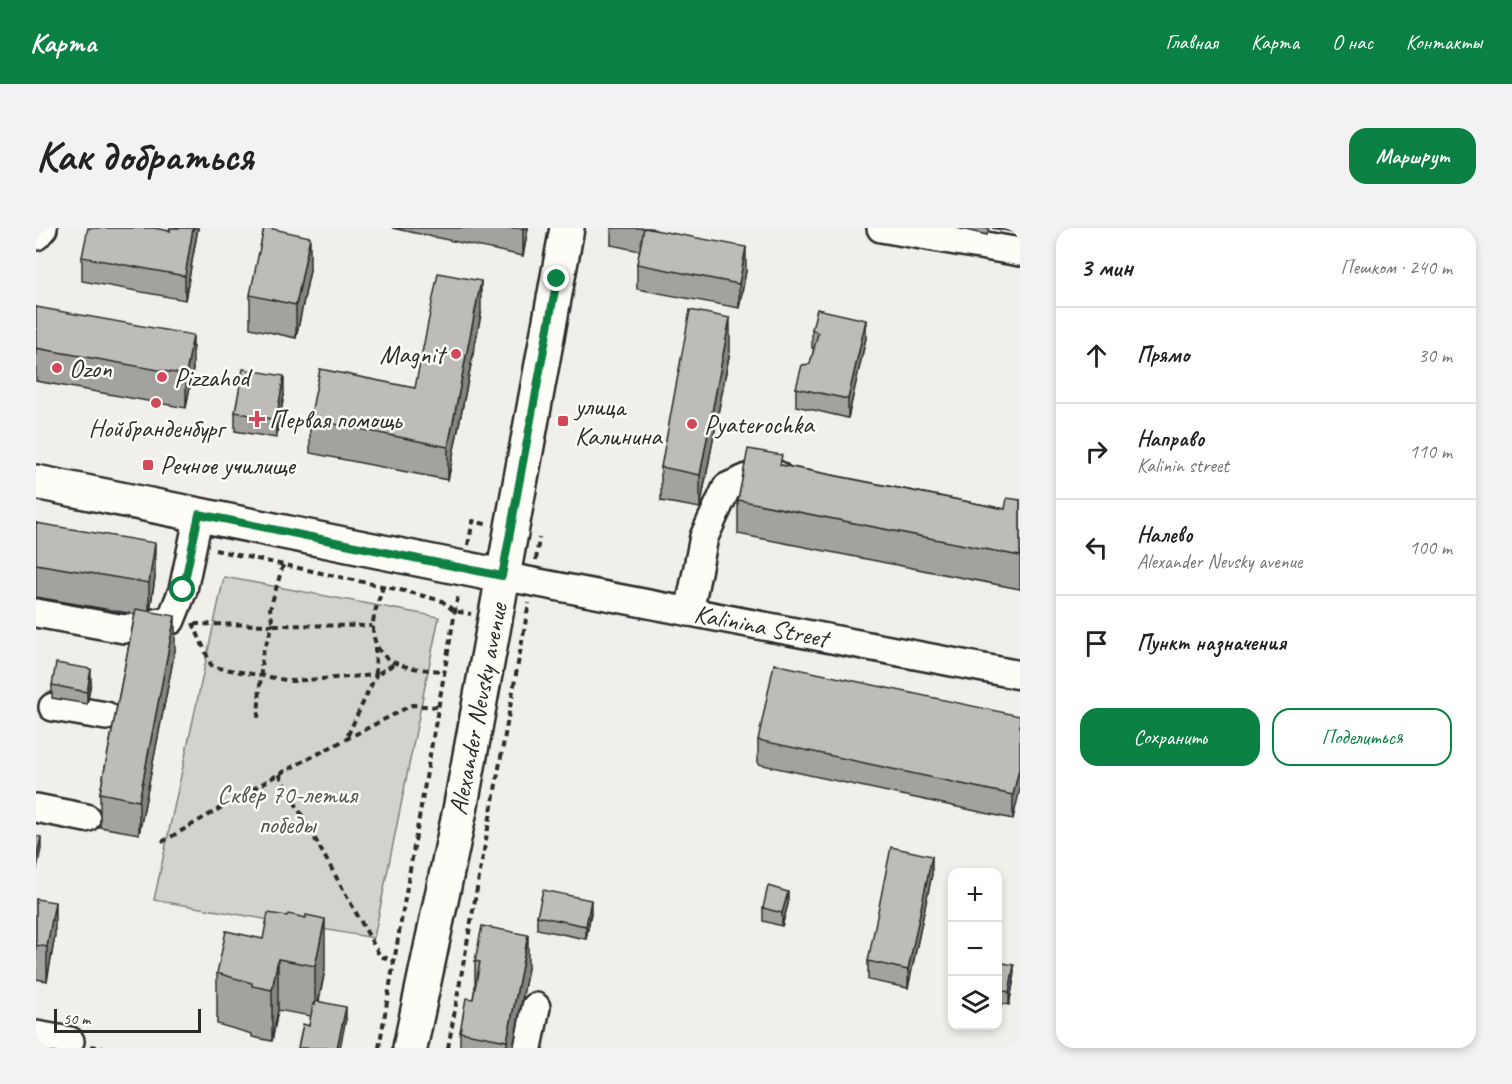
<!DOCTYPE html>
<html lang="ru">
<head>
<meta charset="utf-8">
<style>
	:root { --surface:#fff; --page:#f2f2f2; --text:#222; --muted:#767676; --line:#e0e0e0; --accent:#0b8043 }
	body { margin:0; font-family:Caveat,sans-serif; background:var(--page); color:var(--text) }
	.controls { position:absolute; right:18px; bottom:18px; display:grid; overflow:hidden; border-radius:12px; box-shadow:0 3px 9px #0003 }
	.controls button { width:54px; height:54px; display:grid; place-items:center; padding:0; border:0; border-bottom:2px solid var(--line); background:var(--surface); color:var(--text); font:30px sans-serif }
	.scale { position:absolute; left:18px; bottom:15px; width:147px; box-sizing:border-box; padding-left:6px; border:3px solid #2b2b2b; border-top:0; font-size:16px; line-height:21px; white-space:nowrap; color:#2b2b2b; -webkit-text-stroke:4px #fdfcf7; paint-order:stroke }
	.stop { position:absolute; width:18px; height:18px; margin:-14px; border:4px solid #0b8043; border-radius:50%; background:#fff }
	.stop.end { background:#0b8043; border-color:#fff; box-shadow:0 2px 6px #0008 }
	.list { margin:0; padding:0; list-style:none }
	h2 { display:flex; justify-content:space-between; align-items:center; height:78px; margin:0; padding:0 24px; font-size:26px }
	h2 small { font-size:20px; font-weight:400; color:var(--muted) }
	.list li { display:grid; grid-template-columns:39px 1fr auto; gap:18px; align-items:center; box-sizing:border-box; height:96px; padding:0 24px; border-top:2px solid var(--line) }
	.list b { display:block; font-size:22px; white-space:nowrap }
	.list p { margin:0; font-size:20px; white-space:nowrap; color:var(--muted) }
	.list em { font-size:20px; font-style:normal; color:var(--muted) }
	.actions { display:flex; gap:12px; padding:18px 24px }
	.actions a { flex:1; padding:14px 0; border:2px solid var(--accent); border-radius:18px; text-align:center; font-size:21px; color:var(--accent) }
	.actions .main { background:var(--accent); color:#fff }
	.icon { flex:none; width:33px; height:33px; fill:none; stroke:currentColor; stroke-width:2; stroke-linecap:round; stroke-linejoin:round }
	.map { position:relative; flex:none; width:984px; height:820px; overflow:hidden; border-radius:18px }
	header { display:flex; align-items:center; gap:36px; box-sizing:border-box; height:84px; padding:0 30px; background:var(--accent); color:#fff }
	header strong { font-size:28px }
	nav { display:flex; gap:33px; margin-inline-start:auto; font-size:21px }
	.intro { display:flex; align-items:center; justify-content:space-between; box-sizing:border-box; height:144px; padding:0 36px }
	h1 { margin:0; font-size:42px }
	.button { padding:15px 27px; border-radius:18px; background:var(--accent); color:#fff; font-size:21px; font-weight:700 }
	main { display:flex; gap:36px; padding:0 36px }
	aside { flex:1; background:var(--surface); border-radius:18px; box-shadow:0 3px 9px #0003 }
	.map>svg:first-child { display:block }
</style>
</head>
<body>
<header>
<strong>Карта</strong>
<nav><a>Главная</a><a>Карта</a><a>О нас</a><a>Контакты</a></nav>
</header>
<div class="intro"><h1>Как добраться</h1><a class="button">Маршрут</a></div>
<main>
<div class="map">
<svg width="984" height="820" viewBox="0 0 984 820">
	<rect width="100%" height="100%" fill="#f0efeb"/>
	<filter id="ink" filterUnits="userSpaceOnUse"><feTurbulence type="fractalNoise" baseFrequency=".0167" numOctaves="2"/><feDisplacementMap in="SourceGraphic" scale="12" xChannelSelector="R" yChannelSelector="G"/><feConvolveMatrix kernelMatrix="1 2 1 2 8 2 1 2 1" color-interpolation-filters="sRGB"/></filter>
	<g filter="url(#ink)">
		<polygon fill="#d3d2cf" stroke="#7f7e7d" stroke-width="1.5" points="188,349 403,389 338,710 118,672"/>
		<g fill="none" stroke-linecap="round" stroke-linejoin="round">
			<g stroke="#2b2b2b" stroke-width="32">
				<g id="minor">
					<polyline points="845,0 984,24"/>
					<polyline points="0,8 7,0"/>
					<polyline points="466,348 984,447"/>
					<polyline points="653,384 668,309 691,259 716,248 741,247"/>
					<polyline points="0,385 88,401 135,392 147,362 163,286"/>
					<polyline points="17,479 70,488"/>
					<polyline points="0,580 50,590"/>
					<polyline points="0,807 34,813"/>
					<polyline points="492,820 500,779"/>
				</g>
			</g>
			<g stroke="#2b2b2b" stroke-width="38">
				<g id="major">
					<polyline points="0,254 466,348"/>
					<polyline points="374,820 424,582 531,0"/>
				</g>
			</g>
			<g stroke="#2b2b2b" stroke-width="4" stroke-dasharray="6 4.5" stroke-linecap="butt">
				<polyline points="432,317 437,293 453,297"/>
				<polyline points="179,322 373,364 406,373 418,383 435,386"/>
				<polyline points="500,332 503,310"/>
				<polyline points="247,337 234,381 237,397 336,398"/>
				<path d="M347,358C344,371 336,387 337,400C338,440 377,441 408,443"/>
				<polyline points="157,395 175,437 183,440 255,453 340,447 310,511"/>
				<polyline points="158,396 237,397 226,427 222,490"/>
				<polyline points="339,419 340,447 358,436"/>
				<polyline points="243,546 344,728 359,733"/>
				<polyline points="126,614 243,546 376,477 402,479"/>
				<polyline points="55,818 67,820"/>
				<polyline points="343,820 422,366"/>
				<polyline points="412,820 493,375"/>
			</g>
			<use href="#minor" stroke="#fdfcf7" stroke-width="27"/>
			<use href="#major" stroke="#fdfcf7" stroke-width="33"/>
		</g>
		<g fill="#a3a29e" stroke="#2b2b2b" stroke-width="1.5">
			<polygon points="134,0 162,0 149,72 46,53 46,29 134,3"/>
			<polygon points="356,0 492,0 487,28"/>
			<polygon points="575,0 615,0 710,43 703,80 601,61 601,36 604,23 575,17"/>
			<polygon points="921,0 953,0 951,7"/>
			<polygon points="956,0 984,0 984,5"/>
			<polygon points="274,42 260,110 214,100 214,67"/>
			<polygon points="0,79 157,141 150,180 0,153"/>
			<polygon points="445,86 412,252 274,225 274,191 379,160"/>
			<polygon points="776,101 830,110 812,190 760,178 760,160 774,136 778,121 776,120"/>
			<polygon points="694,123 664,280 625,273 625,239"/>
			<polygon points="248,167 240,210 199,203 199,184"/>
			<polygon points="746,237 969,281 984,272 984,361 702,306 702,272"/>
			<polygon points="0,295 119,349 114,384 139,422 103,606 64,599 64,565 99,386 0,369"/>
			<polygon points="55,454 51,476 16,470 16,457"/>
			<polygon points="984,488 977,591 722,536 722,512"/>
			<polygon points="896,646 872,760 832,752 832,733"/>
			<polygon points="0,671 19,707 11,753 0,751"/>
			<polygon points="752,676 746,698 727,693 727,680"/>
			<polygon points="555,685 550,711 501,701 501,688"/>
			<polygon points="227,711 289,742 283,773 310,791 273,798 275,788 242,782 236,813 216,809 216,806 181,796 181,745"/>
			<polygon points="439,733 492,740 477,820 424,820 424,804 437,771 439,759"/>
			<polygon points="962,734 978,750 973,777 962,775"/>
		</g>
		<g fill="#848481" stroke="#2b2b2b" stroke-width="1.5">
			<polygon points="157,0 162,0 149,72 149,48"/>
			<polygon points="487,0 492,0 487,28"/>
			<polygon points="274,9 274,42 260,110 260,77"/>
			<polygon points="710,19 710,43 703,80 703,56"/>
			<polygon points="445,53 445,86 412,252 412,219"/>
			<polygon points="694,90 694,123 664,280 664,247"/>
			<polygon points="830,92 830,110 812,190 812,171"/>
			<polygon points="157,107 157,141 150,180 150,147"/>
			<polygon points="248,148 248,167 240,210 240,192"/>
			<polygon points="119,315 119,349 113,388 113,355"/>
			<polygon points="139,388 139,422 103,606 103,573"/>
			<polygon points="55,441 55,454 51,476 51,464"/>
			<polygon points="984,537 984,561 977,591 977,567"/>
			<polygon points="5,609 5,621 0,645 0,632"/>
			<polygon points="896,628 896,646 872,760 872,742"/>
			<polygon points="752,664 752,676 746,698 746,685"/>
			<polygon points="555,672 555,685 550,711 550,698"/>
			<polygon points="19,674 19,707 11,753 11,719"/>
			<polygon points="289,691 289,742 279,789 279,738"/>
			<polygon points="492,707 492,740 477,820 471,820 471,813"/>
			<polygon points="242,731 242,782 236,813 236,762"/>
			<polygon points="978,737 978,750 973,777 973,764"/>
			<polygon points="310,779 310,791 304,820 301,820"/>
		</g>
		<g fill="#bdbcb8" stroke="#2b2b2b" stroke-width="1.5">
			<polygon points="52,0 118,0 134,3 134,0 157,0 149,48 46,29"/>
			<polygon points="228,0 233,0 274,9 260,77 214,67"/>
			<polygon points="608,0 710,19 703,56 601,36"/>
			<polygon points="402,45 445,53 412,219 274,191 284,141 379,160"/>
			<polygon points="0,79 157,107 150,147 0,120"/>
			<polygon points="781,81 830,92 812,171 760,160 766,137 774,136 782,105 776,101"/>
			<polygon points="654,82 694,90 664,247 625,239"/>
			<polygon points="207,141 248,148 240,192 199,184"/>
			<polygon points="712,221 746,227 744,237 969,281 971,270 984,272 984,328 702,272"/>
			<polygon points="0,295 119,315 113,355 0,336"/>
			<polygon points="100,381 139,388 103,573 64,565"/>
			<polygon points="20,435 55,441 51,464 16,457"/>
			<polygon points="738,436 984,488 984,537 977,567 722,512"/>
			<polygon points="0,608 5,609 0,632"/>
			<polygon points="855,619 896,628 872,742 832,733"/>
			<polygon points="732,658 752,664 746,685 727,680"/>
			<polygon points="507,662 555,672 550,698 501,688"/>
			<polygon points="0,671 19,674 11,719 0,717"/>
			<polygon points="232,685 251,688 252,686 270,690 270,687 289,691 279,738 242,731 236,762 216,758 216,755 181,745 190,703 227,711"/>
			<polygon points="446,698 492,707 471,813 424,804 430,770 437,771 444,734 439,733"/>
			<polygon points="962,734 978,737 973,764 962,762"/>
			<polygon points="280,773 310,779 301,820 262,820 267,796 273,798 277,776 279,777"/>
		</g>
	</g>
	<g fill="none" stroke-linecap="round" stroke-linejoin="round" filter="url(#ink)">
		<polyline stroke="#0b8043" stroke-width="8" points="147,362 163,286 466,348 521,51"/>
	</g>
	<g fill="#d1495b" stroke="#fdfcf7" stroke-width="2">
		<circle cx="420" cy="126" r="6"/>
		<circle cx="21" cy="140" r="6"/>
		<circle cx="126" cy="149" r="6"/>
		<circle cx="120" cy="175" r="6"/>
		<path d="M218 182h6v6h6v6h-6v6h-6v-6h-6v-6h6z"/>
		<rect x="521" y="187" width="12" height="12" rx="3"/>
		<circle cx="656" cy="196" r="6"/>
		<rect x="106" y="231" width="12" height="12" rx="3"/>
	</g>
	<g text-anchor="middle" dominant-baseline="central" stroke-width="5" stroke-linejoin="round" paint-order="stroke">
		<g font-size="26" fill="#2b2b2b" stroke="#fdfcf7" text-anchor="start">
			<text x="408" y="126" text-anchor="end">Magnit</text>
			<text x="33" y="140">Ozon</text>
			<text x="138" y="149">Pizzahod</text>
			<text x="539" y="178">улица<tspan x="539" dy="30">Калинина</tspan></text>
			<text x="233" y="191">Первая помощь</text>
			<text x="668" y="196">Pyaterochka</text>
			<text x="120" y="200" text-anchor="middle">Нойбранденбург</text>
			<text x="124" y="237">Речное училище</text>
		</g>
		<g font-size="26" fill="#2b2b2b" stroke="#fdfcf7">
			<text transform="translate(725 398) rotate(11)">Kalinina Street</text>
			<text transform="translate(442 481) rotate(-79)">Alexander Nevsky avenue</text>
		</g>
		<g font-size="26" fill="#555554" stroke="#fdfcf7">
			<text x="251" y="566">Сквер 70-летия<tspan x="251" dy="30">победы</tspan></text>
		</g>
	</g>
</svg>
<div class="controls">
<button>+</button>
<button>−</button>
<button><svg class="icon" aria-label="layers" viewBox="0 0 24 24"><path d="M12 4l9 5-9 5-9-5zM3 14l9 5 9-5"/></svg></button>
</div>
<div class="scale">50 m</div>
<div class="stop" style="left:147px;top:362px"></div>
<div class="stop end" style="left:521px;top:51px"></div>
</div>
<aside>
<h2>3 мин<small>Пешком · 240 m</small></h2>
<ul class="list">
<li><svg class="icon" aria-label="ahead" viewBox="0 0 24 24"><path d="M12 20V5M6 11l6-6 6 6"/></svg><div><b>Прямо</b></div><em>30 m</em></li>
<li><svg class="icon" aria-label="right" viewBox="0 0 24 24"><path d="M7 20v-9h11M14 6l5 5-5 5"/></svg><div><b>Направо</b><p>Kalinin street</p></div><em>110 m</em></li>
<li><svg class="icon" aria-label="left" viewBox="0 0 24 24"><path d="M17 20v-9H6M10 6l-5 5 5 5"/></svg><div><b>Налево</b><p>Alexander Nevsky avenue</p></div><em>100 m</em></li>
<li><svg class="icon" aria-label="arrive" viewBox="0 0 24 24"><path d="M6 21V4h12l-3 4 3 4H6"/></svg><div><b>Пункт назначения</b></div></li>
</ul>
<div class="actions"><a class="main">Сохранить</a><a>Поделиться</a></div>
</aside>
</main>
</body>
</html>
